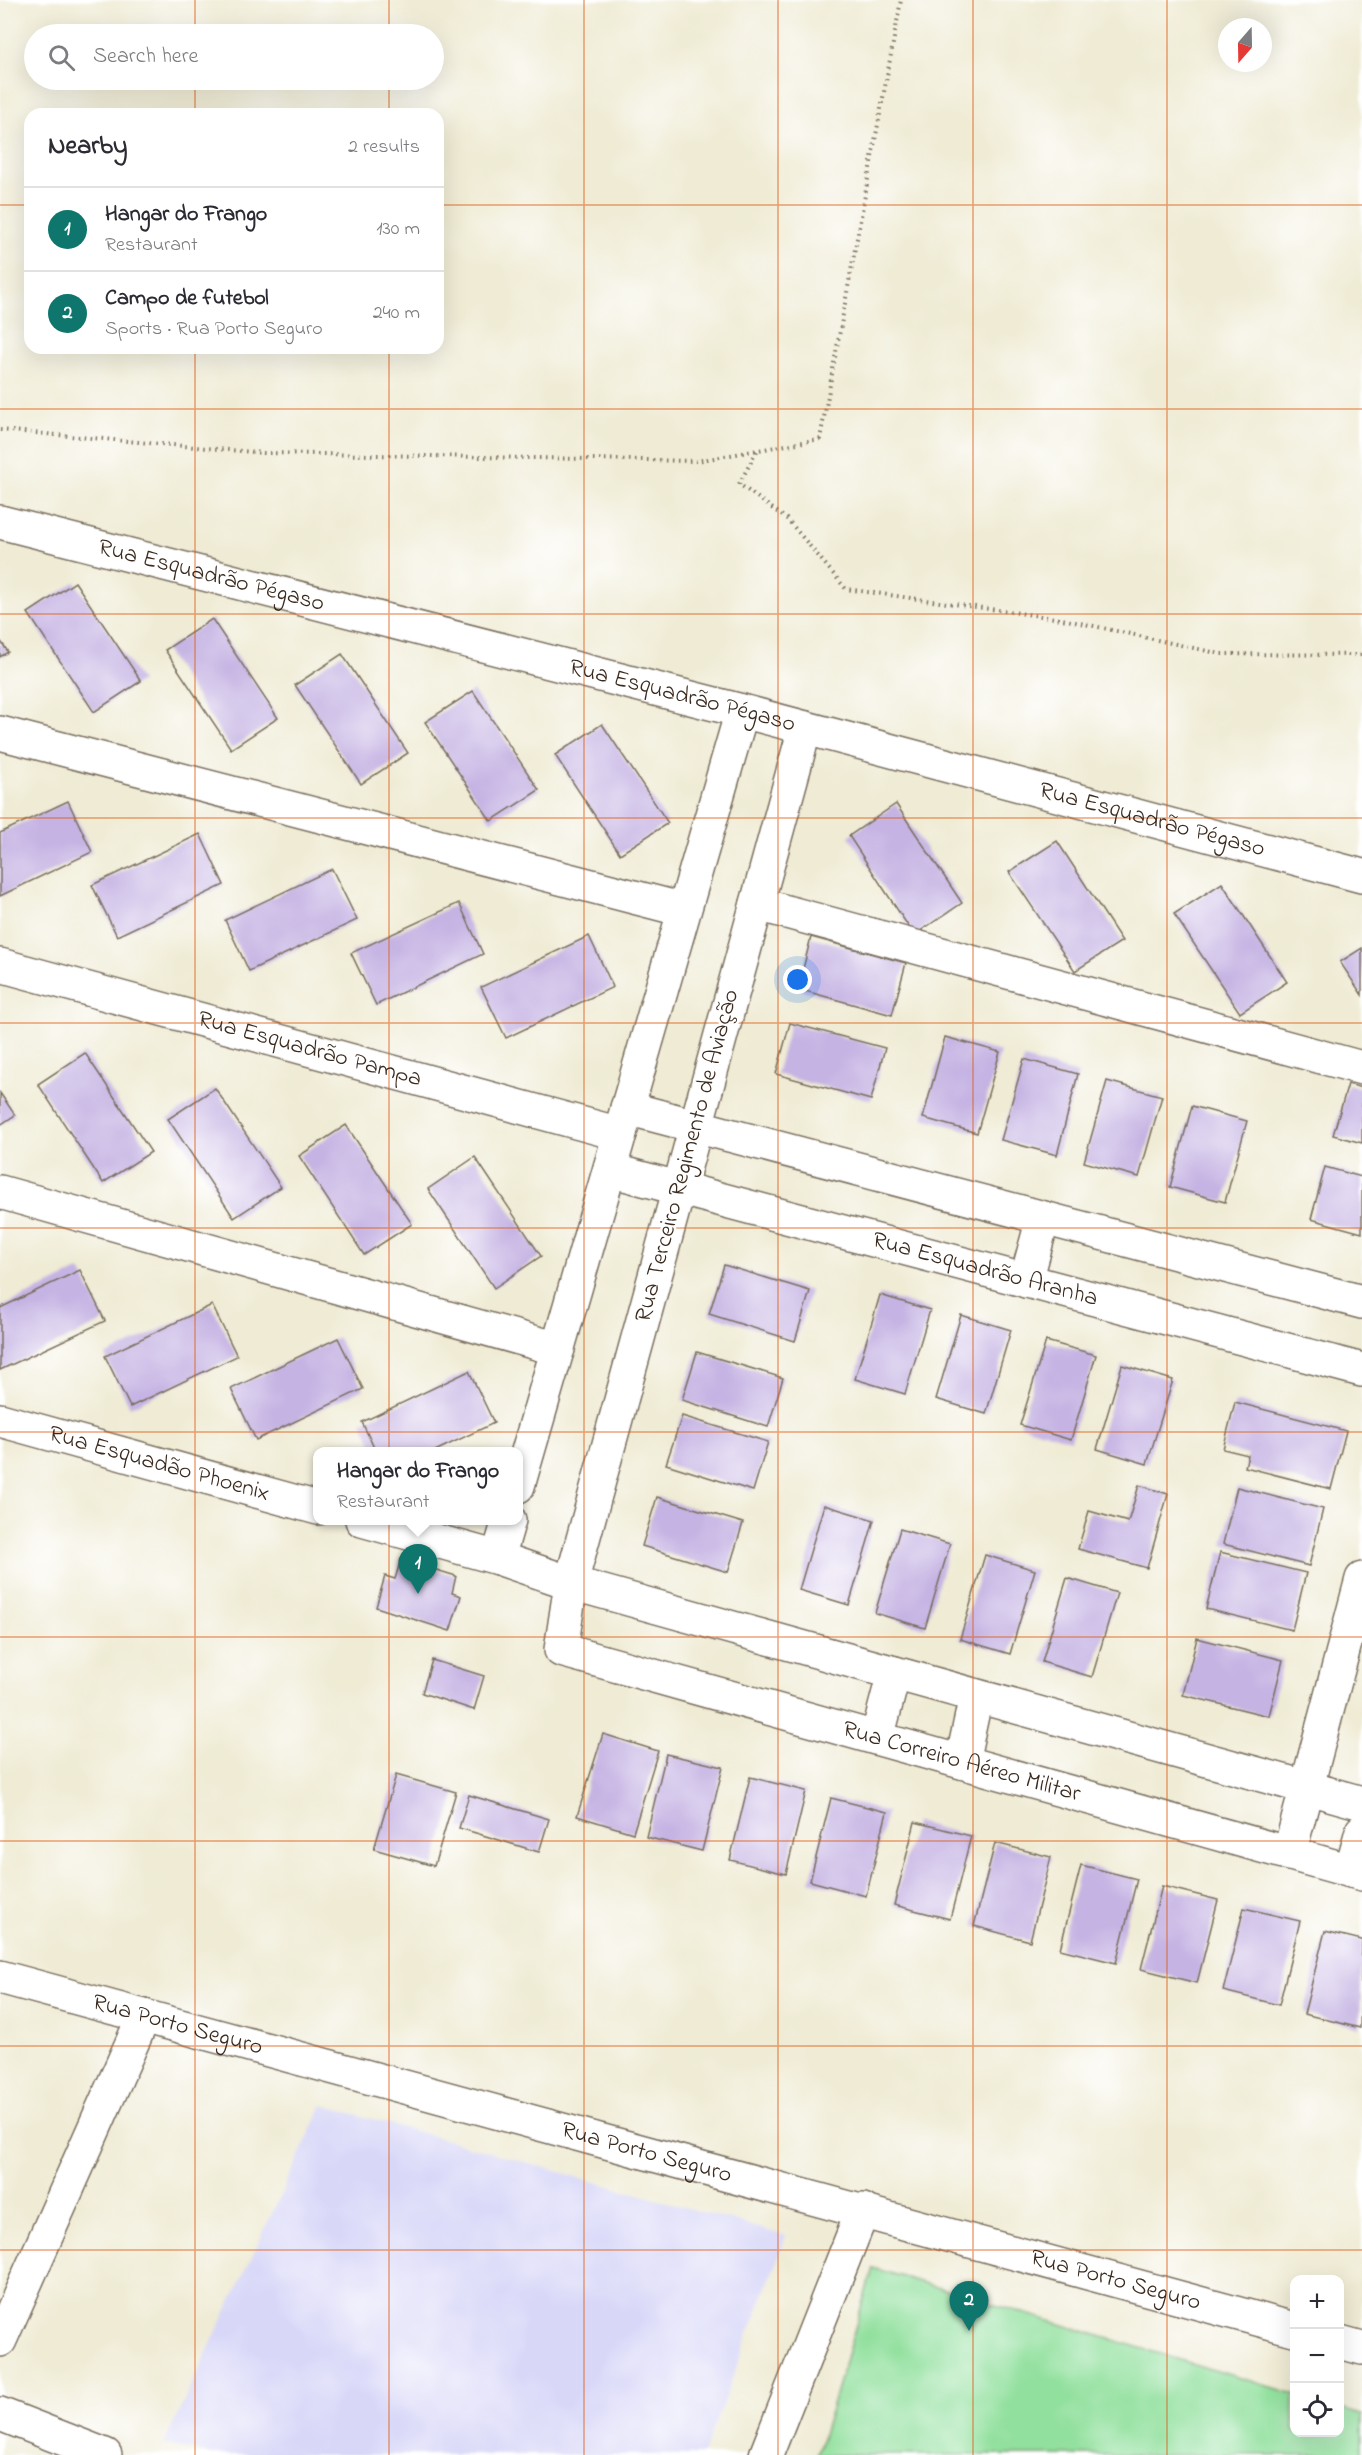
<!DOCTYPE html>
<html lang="en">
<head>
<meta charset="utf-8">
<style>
	:root { --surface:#fff; --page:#f7f7f7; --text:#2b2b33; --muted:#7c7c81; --line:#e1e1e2; --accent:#0f766e }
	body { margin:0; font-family:"Indie Flower",sans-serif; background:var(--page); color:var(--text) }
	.controls { position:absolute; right:18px; bottom:18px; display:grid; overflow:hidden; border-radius:12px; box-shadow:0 6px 24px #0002 }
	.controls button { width:54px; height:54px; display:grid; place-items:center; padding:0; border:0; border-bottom:2px solid var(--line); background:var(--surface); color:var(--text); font:30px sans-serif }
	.compass { position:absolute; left:1218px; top:18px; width:54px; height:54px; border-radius:50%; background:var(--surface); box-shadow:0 6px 24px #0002; rotate:200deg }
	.you { position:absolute; left:798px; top:980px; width:21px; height:21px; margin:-15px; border:4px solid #fff; border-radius:50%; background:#1a73e8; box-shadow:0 0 0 9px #1a73e833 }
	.badge { display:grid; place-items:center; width:39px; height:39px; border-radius:50%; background:var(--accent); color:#fff; font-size:20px; font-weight:700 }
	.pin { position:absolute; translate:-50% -50px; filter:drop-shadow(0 2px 3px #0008) }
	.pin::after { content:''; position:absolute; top:32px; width:21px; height:18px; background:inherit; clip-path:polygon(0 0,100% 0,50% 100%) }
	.popup { position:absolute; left:313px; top:1447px; width:210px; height:78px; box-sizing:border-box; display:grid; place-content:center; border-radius:12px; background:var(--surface); filter:drop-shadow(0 2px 4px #0005); font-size:20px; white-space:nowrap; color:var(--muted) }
	.popup b { font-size:22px; color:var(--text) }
	.popup::after { content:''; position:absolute; left:50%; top:100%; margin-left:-12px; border:12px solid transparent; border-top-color:var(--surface) }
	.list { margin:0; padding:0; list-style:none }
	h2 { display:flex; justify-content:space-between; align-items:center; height:78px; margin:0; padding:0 24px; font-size:26px }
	h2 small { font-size:20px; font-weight:400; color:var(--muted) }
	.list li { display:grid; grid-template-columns:39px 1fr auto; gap:18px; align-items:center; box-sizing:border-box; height:84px; padding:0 24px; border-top:2px solid var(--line) }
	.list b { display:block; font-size:22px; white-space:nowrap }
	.list p { margin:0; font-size:20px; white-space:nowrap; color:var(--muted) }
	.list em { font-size:20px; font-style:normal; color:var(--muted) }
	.icon { flex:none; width:33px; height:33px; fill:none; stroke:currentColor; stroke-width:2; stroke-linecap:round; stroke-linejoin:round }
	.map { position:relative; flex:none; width:1362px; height:2455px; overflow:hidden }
	.search { position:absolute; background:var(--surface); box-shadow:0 6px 24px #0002; left:24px; top:24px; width:420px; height:66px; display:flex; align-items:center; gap:15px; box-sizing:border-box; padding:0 21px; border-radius:33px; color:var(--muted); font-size:22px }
	.panel { position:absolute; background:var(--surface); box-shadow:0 6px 24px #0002; left:24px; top:108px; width:420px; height:246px; border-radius:18px }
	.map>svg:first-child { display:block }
</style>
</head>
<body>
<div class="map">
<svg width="1362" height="2455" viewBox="0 0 1362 2455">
	<rect width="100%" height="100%" fill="#fff"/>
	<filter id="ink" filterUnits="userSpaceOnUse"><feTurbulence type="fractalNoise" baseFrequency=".0167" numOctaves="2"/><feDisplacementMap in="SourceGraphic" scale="12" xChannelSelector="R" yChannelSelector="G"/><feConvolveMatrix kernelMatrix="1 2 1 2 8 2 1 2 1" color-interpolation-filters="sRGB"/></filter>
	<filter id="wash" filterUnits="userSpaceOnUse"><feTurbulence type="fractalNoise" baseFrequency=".008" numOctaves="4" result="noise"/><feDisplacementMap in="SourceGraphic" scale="24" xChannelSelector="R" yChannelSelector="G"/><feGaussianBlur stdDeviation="1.35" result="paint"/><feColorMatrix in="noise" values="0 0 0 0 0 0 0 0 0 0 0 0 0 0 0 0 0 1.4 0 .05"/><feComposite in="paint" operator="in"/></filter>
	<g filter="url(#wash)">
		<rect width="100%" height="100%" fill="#efebd4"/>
		<polygon fill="#d8d7f8" points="323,2105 786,2236 703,2455 209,2455 164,2444"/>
		<polygon fill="#92e09e" stroke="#66855e" stroke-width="1.5" points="873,2268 1294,2394 1294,2432 1340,2432 1340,2408 1362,2414 1362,2455 817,2455"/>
		<g id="blocks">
			<g fill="#c5b3e3">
				<polygon points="75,582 141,681 94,712 28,613"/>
				<polygon points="212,619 278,718 231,749 165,650"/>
				<polygon points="0,640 8,652 0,657"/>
				<polygon points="342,654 408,753 361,784 295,685"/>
				<polygon points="473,691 539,790 491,821 425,722"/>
				<polygon points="602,724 668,823 620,854 555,755"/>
				<polygon points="68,801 92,852 0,896 0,833"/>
				<polygon points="896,804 962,903 914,935 849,836"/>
				<polygon points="200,834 224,885 117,936 92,885"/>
				<polygon points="1057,841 1122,941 1075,971 1009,872"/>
				<polygon points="332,869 357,920 249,971 225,920"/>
				<polygon points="1222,883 1287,982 1240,1013 1174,914"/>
				<polygon points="459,903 483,954 376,1005 351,953"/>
				<polygon points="589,936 613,987 506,1038 481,987"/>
				<polygon points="811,937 906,963 892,1015 798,989"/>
				<polygon points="1362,948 1362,995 1340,962"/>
				<polygon points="790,1023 885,1048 871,1100 776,1074"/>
				<polygon points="945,1037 1000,1052 977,1133 923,1118"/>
				<polygon points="85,1053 151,1152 103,1183 38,1084"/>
				<polygon points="1024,1059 1078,1074 1057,1155 1001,1140"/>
				<polygon points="1107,1081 1162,1096 1139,1177 1084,1162"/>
				<polygon points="1348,1084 1362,1088 1362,1143 1333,1135"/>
				<polygon points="215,1088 281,1187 234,1218 168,1119"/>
				<polygon points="0,1093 15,1115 0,1125"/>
				<polygon points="1192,1106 1247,1121 1225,1202 1170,1187"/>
				<polygon points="346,1125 412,1224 364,1255 299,1156"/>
				<polygon points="475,1157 541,1256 494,1288 428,1189"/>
				<polygon points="1325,1167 1362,1177 1362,1233 1311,1219"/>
				<polygon points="724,1265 810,1291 795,1341 709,1314"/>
				<polygon points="80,1270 105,1321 0,1370 0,1308"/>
				<polygon points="880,1295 930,1310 905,1394 855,1379"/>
				<polygon points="212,1305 237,1356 130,1407 105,1356"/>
				<polygon points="961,1315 1011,1330 986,1414 936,1399"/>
				<polygon points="338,1338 363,1389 256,1440 231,1389"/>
				<polygon points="1046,1341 1096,1355 1071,1440 1020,1425"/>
				<polygon points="697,1352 783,1378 768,1427 682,1400"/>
				<polygon points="1122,1365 1173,1380 1147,1464 1097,1449"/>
				<polygon points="469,1371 494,1423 433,1452 376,1452 362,1422"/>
				<polygon points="1235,1402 1346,1431 1331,1489 1245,1467 1248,1455 1223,1449"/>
				<polygon points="682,1416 768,1442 753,1491 666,1464"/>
				<polygon points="1139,1485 1168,1494 1147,1568 1078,1549 1089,1511 1128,1522"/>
				<polygon points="1237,1487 1323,1509 1309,1566 1223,1544"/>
				<polygon points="657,1497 743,1523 728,1572 642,1546"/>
				<polygon points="824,1505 874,1520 849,1605 799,1590"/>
				<polygon points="900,1529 950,1544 925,1628 875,1613"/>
				<polygon points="1220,1552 1306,1573 1292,1630 1206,1609"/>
				<polygon points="985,1555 1035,1570 1010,1654 960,1639"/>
				<polygon points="401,1559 456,1576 452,1593 461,1596 450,1631 376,1607 385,1576 395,1579"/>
				<polygon points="1067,1578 1117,1593 1092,1677 1042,1662"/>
				<polygon points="1197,1638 1283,1660 1269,1716 1183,1695"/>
				<polygon points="432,1660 484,1676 474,1710 422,1693"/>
				<polygon points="603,1734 658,1751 633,1833 577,1816"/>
				<polygon points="666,1754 723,1767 702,1851 646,1837"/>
				<polygon points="396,1775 456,1792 434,1866 374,1849"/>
				<polygon points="750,1777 806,1791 786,1874 730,1860"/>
				<polygon points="469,1795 549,1819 539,1852 459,1828"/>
				<polygon points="831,1798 887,1812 866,1896 810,1881"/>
				<polygon points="915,1822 971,1836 950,1919 894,1905"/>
				<polygon points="995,1843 1051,1857 1030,1941 974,1926"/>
				<polygon points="1081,1865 1137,1879 1116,1963 1060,1949"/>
				<polygon points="1162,1886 1218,1900 1197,1983 1141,1969"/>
				<polygon points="1244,1908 1300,1921 1279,2005 1223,1991"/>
				<polygon points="1325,1931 1362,1940 1360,2028 1304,2014"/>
			</g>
		</g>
	</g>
	<g filter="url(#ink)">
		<use href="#blocks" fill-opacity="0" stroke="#7a6e5e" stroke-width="1.5"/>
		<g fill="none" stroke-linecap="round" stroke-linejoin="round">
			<g stroke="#7a6e5e" stroke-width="36">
				<g id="street">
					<path id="s1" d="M0,522L742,711L1362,876"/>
					<path id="s2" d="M805,728L571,1583L561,1650L1362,1874"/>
					<polyline points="0,733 684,910"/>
					<polyline points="757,904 1362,1068"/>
					<path id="s3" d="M0,965L620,1134"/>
					<polyline points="627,1108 1362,1302"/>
					<path id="s4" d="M610,1170L1362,1370"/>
					<polyline points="0,1192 558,1349"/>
					<polyline points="1026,1281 1043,1218"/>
					<path id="s5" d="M0,1420L318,1508"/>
					<polyline points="518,1486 742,711"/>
					<polyline points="362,1520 498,1558 571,1583 1362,1803"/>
					<polyline points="498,1558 509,1520"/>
					<polyline points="877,1738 894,1673"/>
					<polyline points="962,1762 976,1696"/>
					<polyline points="1289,1854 1362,1579"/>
					<polyline points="1351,1871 1362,1831"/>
					<path id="s6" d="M0,1977L1294,2329"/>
					<polyline points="0,2340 144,2016"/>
					<polyline points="1340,2342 1362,2348"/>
					<polyline points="0,2414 105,2455"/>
					<polyline points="766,2455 863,2210"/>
				</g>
			</g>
			<g stroke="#7a6e5e" stroke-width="4" stroke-dasharray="1.5 4.5" stroke-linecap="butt">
				<polyline points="0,430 264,453 697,461 820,439 901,0"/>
				<polyline points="757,451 739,484 788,520 846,589 1062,619 1221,654 1362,655"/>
			</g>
			<use href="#street" stroke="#fff" stroke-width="33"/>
		</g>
	</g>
	<path fill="none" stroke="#df570d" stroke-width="1.5" stroke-opacity="0.55" d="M195,0V34M389,0V34M584,0V2455M778,0V2455M973,0V2455M1167,0V2455M195,80V114M389,80V114M0,205H30M438,205H1362M195,348V2455M389,348V2455M0,409H1362M0,614H1362M0,818H1362M0,1023H1362M0,1228H1362M0,1432H1362M0,1637H1362M0,1841H1362M0,2046H1362M0,2250H1362"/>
	<g text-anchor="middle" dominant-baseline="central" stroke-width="5" stroke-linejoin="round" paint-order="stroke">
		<g font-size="24" fill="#3b2a1e" stroke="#fff">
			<text stroke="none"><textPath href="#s1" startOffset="218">Rua Esquadrão Pégaso</textPath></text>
			<text stroke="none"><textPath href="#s1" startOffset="704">Rua Esquadrão Pégaso</textPath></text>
			<text stroke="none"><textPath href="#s1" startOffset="1190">Rua Esquadrão Pégaso</textPath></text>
			<text stroke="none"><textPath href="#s3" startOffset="321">Rua Esquadrão Pampa</textPath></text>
			<text transform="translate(688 1156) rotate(-75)">Rua Terceiro Regimento de Aviação</text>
			<text stroke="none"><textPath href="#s4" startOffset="388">Rua Esquadrão Aranha</textPath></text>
			<text stroke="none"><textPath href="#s5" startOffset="165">Rua Esquadão Phoenix</textPath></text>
			<text stroke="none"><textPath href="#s2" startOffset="1370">Rua Correiro Aéreo Militar</textPath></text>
			<text stroke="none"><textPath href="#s6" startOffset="184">Rua Porto Seguro</textPath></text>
			<text stroke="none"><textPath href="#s6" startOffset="670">Rua Porto Seguro</textPath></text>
			<text stroke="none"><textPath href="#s6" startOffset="1156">Rua Porto Seguro</textPath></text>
		</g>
	</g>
</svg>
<div class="controls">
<button>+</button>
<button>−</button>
<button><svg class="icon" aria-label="locate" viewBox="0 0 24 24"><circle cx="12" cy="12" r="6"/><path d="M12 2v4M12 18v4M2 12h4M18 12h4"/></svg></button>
</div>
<svg class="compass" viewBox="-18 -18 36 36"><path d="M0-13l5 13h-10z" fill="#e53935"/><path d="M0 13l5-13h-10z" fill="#7c7c81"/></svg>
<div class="you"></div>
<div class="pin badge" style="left:418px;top:1594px">1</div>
<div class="popup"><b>Hangar do Frango</b>Restaurant</div>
<div class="pin badge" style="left:969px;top:2331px">2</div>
<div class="search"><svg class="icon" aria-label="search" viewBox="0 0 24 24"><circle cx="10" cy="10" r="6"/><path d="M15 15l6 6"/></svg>Search here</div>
<section class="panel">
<h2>Nearby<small>2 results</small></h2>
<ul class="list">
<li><span class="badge">1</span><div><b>Hangar do Frango</b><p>Restaurant</p></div><em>130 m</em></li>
<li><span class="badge">2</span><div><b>Campo de futebol</b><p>Sports · Rua Porto Seguro</p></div><em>240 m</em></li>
</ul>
</section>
</div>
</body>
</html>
